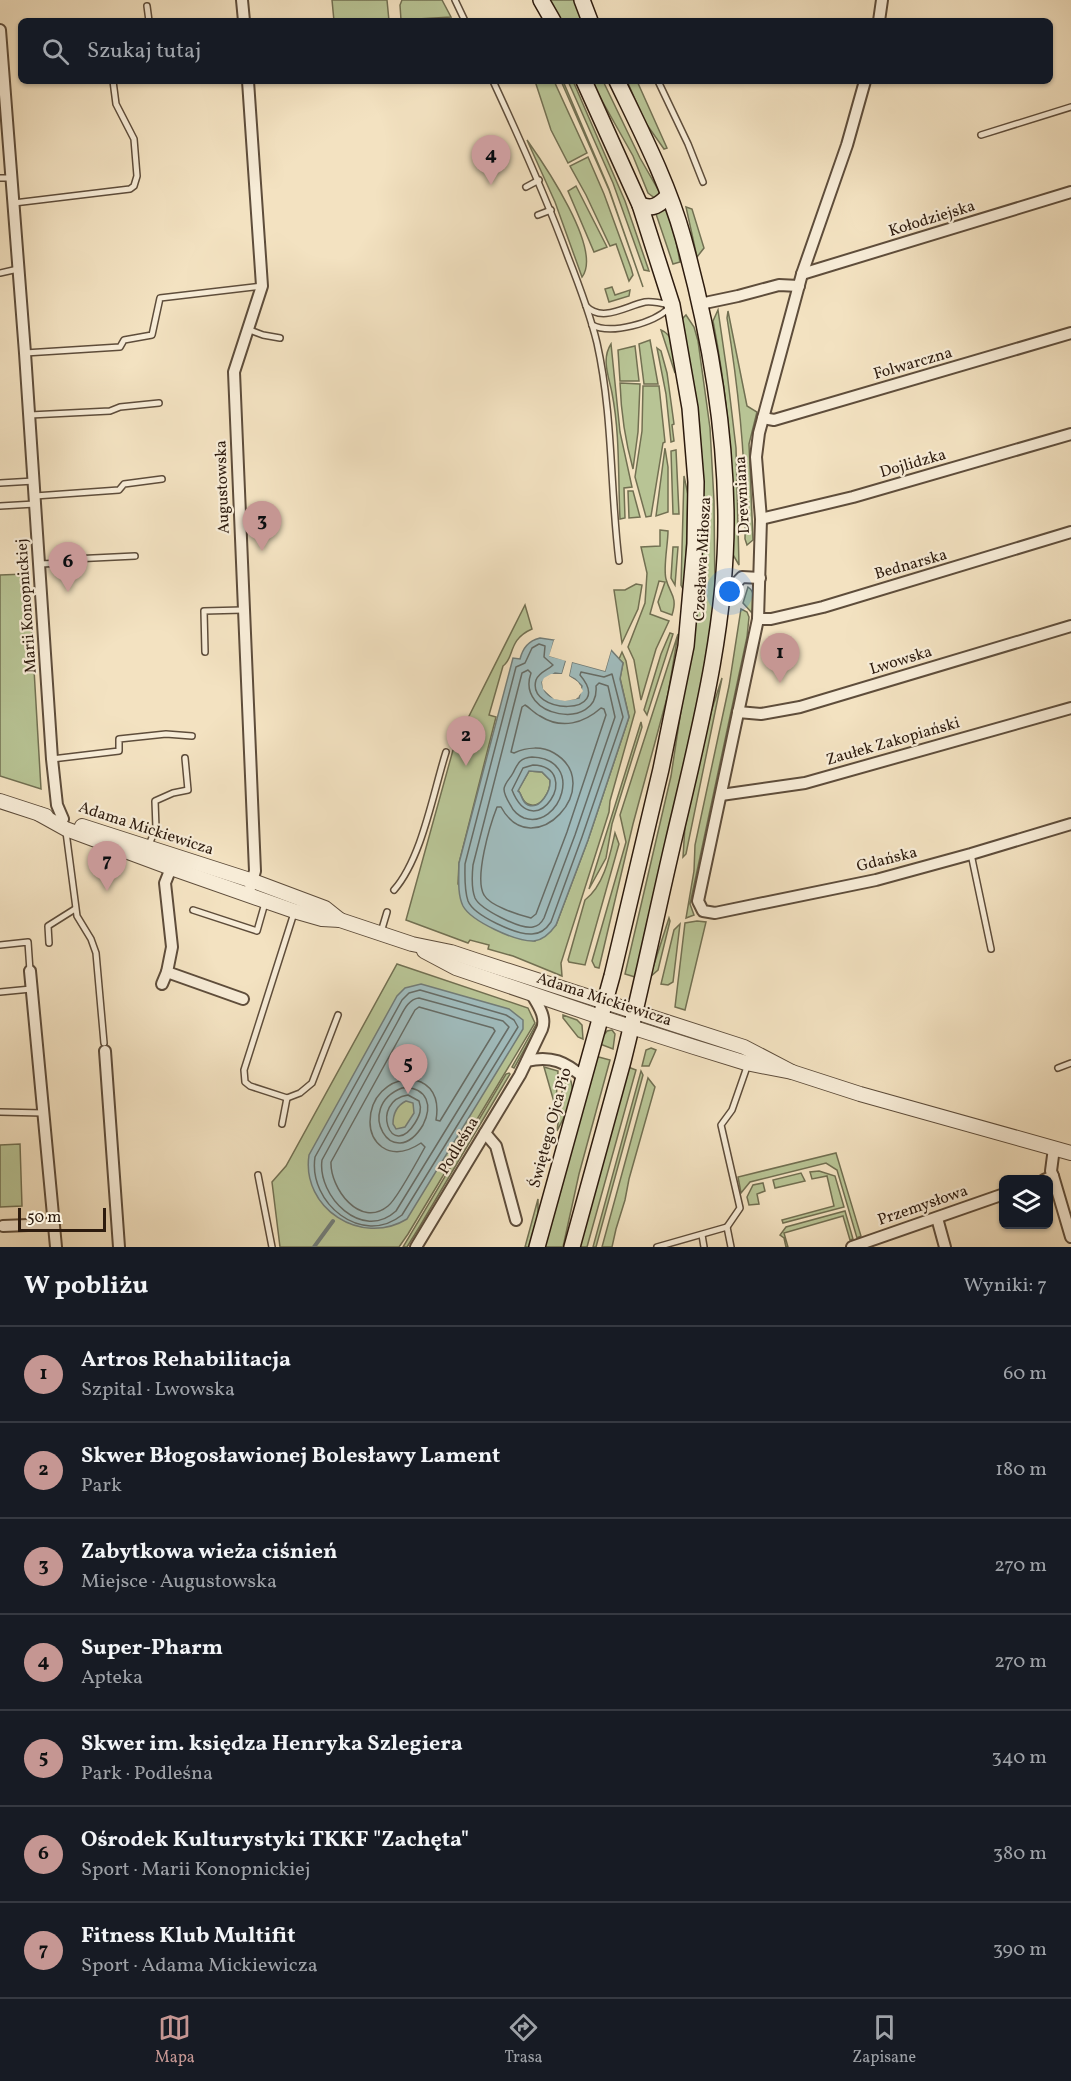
<!DOCTYPE html>
<html lang="pl">
<head>
<meta charset="utf-8">
<style>
	:root { --surface:#171b24; --page:#242831; --text:#f1f3f6; --muted:#9ea1a6; --line:#363941; --accent:#c59692 }
	body { margin:0; font-family:Vollkorn,serif; background:var(--page); color:var(--text) }
	.controls { position:absolute; right:18px; bottom:18px; display:grid; overflow:hidden; border-radius:9px; box-shadow:0 2px 4px #0004 }
	.controls button { width:54px; height:54px; display:grid; place-items:center; padding:0; border:0; border-bottom:2px solid var(--line); background:var(--surface); color:var(--text); font:30px sans-serif }
	.scale { position:absolute; left:18px; bottom:15px; width:88px; box-sizing:border-box; padding-left:6px; border:3px solid #2d1b0e; border-top:0; font-size:16px; line-height:21px; white-space:nowrap; color:#2d1b0e; -webkit-text-stroke:4px #f7ecd7; paint-order:stroke }
	.you { position:absolute; left:730px; top:592px; width:21px; height:21px; margin:-15px; border:4px solid #fff; border-radius:50%; background:#1a73e8; box-shadow:0 0 0 9px #1a73e833 }
	.badge { display:grid; place-items:center; width:39px; height:39px; border-radius:50%; background:var(--accent); color:#111; font-size:20px; font-weight:700 }
	.pin { position:absolute; translate:-50% -50px; filter:drop-shadow(0 2px 3px #0008) }
	.pin::after { content:''; position:absolute; top:32px; width:21px; height:18px; background:inherit; clip-path:polygon(0 0,100% 0,50% 100%) }
	.list { margin:0; padding:0; list-style:none }
	h2 { display:flex; justify-content:space-between; align-items:center; height:78px; margin:0; padding:0 24px; font-size:26px }
	h2 small { font-size:20px; font-weight:400; color:var(--muted) }
	.list li { display:grid; grid-template-columns:39px 1fr auto; gap:18px; align-items:center; box-sizing:border-box; height:96px; padding:0 24px; border-top:2px solid var(--line) }
	.list b { display:block; font-size:22px; white-space:nowrap }
	.list p { margin:0; font-size:20px; white-space:nowrap; color:var(--muted) }
	.list em { font-size:20px; font-style:normal; color:var(--muted) }
	.icon { flex:none; width:33px; height:33px; fill:none; stroke:currentColor; stroke-width:2; stroke-linecap:round; stroke-linejoin:round }
	.map { position:relative; flex:none; width:1071px; height:1247px; overflow:hidden }
	.search { position:absolute; background:var(--surface); box-shadow:0 2px 4px #0004; left:18px; right:18px; top:18px; height:66px; display:flex; align-items:center; gap:15px; box-sizing:border-box; padding:0 21px; border-radius:9px; color:var(--muted); font-size:22px }
	.sheet { height:750px; background:var(--surface) }
	nav { display:flex; justify-content:space-around; align-items:center; box-sizing:border-box; height:84px; border-top:2px solid var(--line); background:var(--surface); font-size:16px; color:var(--muted) }
	nav a { display:grid; justify-items:center; gap:3px }
	nav .on { color:var(--accent) }
	.map>svg:first-child { display:block }
</style>
</head>
<body>
<div class="map">
<svg width="1071" height="1247" viewBox="0 0 1071 1247">
	<rect width="100%" height="100%" fill="#f3e2c1"/>
	<filter id="stains"><feTurbulence type="fractalNoise" baseFrequency=".00333" numOctaves="4"/><feColorMatrix values="0 0 0 0 .2 0 0 0 0 .09 0 0 0 0 .02 0 0 0 .5 -.17"/></filter>
	<radialGradient id="worn" r=".72"><stop offset=".6" stop-color="#630" stop-opacity="0"/><stop offset="1" stop-color="#630" stop-opacity=".3"/></radialGradient>
	<g fill="#b8c495" stroke="#727052" stroke-width="1.5">
		<polygon points="332,0 387,0 389,21 334,21"/>
		<polygon points="402,0 442,0 451,17 401,20 400,5"/>
		<polygon points="549,0 574,0 583,21 561,21"/>
		<polygon points="535,81 554,81 587,153 568,163 551,130"/>
		<polygon points="561,81 563,81 609,189 643,287 609,190"/>
		<polygon points="568,81 573,81 625,201 649,271 644,270 613,183"/>
		<polygon points="591,81 603,81 640,158 660,193 656,199 648,193 633,156"/>
		<polygon points="627,81 637,81 667,148 664,149 645,122"/>
		<path d="M527,140C544,164 603,250 582,277L555,202Z"/>
		<polygon points="588,157 604,194 631,268 633,275 629,281 616,244 610,246 586,195 570,166"/>
		<polygon points="576,186 607,247 594,252 568,191"/>
		<polygon points="686,207 692,209 704,248 697,257"/>
		<polygon points="667,210 676,241 680,262 673,264 655,211"/>
		<polygon points="612,287 615,295 630,290 629,296 609,302 605,289"/>
		<path d="M718,310L727,372L736,448L739,565L732,553C735,475 728,399 713,321Z"/>
		<path d="M728,311L747,406L757,412L749,444L753,540L747,545L745,539C747,464 739,392 727,318Z"/>
		<polygon points="686,315 694,327 698,341 710,428 714,501 715,598 701,694 635,977 625,974 671,776 699,592 702,557 700,449 691,370 681,320"/>
		<path d="M661,330C677,336 674,359 675,373Z"/>
		<polygon points="650,340 658,384 644,384 639,344"/>
		<path d="M611,344L620,432L632,487L624,488L625,518L620,519C618,477 620,434 612,393C609,377 601,359 611,344Z"/>
		<polygon points="635,346 639,381 620,381 618,350"/>
		<polygon points="657,348 661,351 667,373 674,424 672,425 674,441 671,442 666,394"/>
		<path d="M620,383L640,384L638,432L633,469C625,440 621,412 620,383Z"/>
		<polygon points="643,386 659,386 665,442 663,443 651,516 646,517 635,477 642,431"/>
		<polygon points="665,448 668,467 668,512 656,516"/>
		<polygon points="676,450 679,514 673,514 671,451"/>
		<polygon points="684,476 688,495 685,593 681,585"/>
		<polygon points="628,491 633,491 640,517 629,518"/>
		<path d="M660,530L668,531C668,544 663,568 666,579C670,595 678,596 672,615L661,611L658,602L665,582L659,581L650,614L669,621L656,649L641,700L634,660L628,647L645,603L647,573L641,547L660,546Z"/>
		<polygon points="673,547 678,547 675,585 671,578"/>
		<polygon points="25,574 29,584 41,789 0,776 0,575"/>
		<polygon points="636,584 642,585 638,609 622,643 614,590 625,590"/>
		<path d="M748,587C757,593 753,604 752,613L743,603Z"/>
		<path d="M525,605L532,629C507,640 515,658 503,666L489,715L496,717L459,863L458,884L491,927L515,937L535,941L556,925L588,840L629,717L620,678L623,663L619,659L622,652L626,661L635,712L610,801L609,812L561,963L562,976L513,956L488,949L489,945L470,940L468,943L406,920L458,732L465,724Z"/>
		<polygon points="741,609 747,612 749,617 747,637 690,904 694,915 686,918 694,871 695,845 729,686"/>
		<polygon points="670,633 673,634 647,715 644,710 661,654"/>
		<polygon points="678,634 668,694 633,824 599,968 595,967 592,961 626,842 620,815"/>
		<polygon points="722,678 686,854 683,857 685,826 711,712"/>
		<polygon points="641,722 642,727 612,824 606,858 589,889"/>
		<path d="M529,771L542,772L550,780C551,790 541,810 528,804C522,802 521,793 518,790Z"/>
		<path d="M615,833L619,844L585,965L569,962L568,960L585,900C604,886 610,855 615,833Z"/>
		<polygon points="669,918 670,921 658,970 650,977"/>
		<polygon points="697,921 706,922 685,1010 675,1007 685,923"/>
		<polygon points="680,924 673,982 668,985 661,984 674,930"/>
		<polygon points="397,964 528,1008 535,1023 408,1234 399,1247 280,1247 272,1182 286,1166"/>
		<polygon points="563,1015 577,1020 582,1025 583,1039 578,1037 563,1018"/>
		<polygon points="538,1021 538,1025 514,1068 512,1067"/>
		<polygon points="612,1030 615,1034 613,1049 600,1044 601,1039 607,1031"/>
		<polygon points="651,1048 656,1050 649,1066 642,1066 646,1050"/>
		<polygon points="595,1056 610,1060 579,1174 563,1247 544,1247"/>
		<polygon points="544,1067 558,1071 556,1102 554,1102"/>
		<polygon points="628,1067 636,1070 587,1247 579,1247"/>
		<path d="M565,1069C581,1092 568,1109 557,1131Z"/>
		<polygon points="641,1071 643,1075 596,1247 593,1247"/>
		<polygon points="509,1073 510,1074 420,1226 407,1247 403,1247 506,1074"/>
		<polygon points="648,1078 655,1087 629,1179 625,1200 616,1229 612,1247 602,1247"/>
		<polygon points="20,1144 22,1206 0,1207 0,1145"/>
		<polygon points="836,1153 861,1236 857,1238 837,1170 826,1163 750,1182 741,1193 738,1177"/>
		<polygon points="819,1171 835,1176 844,1207 783,1223 782,1220 834,1206 827,1176 812,1179 810,1172"/>
		<polygon points="801,1173 805,1181 775,1188 773,1180"/>
		<polygon points="763,1183 765,1191 757,1194 759,1204 749,1205 747,1197 753,1185"/>
		<polygon points="538,1199 538,1217 530,1247 525,1247"/>
		<polygon points="845,1211 853,1239 850,1240 843,1216 784,1233 788,1247 786,1247 784,1238 780,1235 786,1227"/>
	</g>
	<g fill="#a0bcbd" stroke="#727c77" stroke-width="1.5" fill-rule="evenodd">
		<path d="M540,638L554,640L550,656L566,660L562,674L555,673L542,682C544,702 565,701 579,698L582,686L575,679L569,676L572,662L605,671L611,650L623,663L620,679L629,717L588,840L556,925C551,932 543,940 534,941C516,942 471,921 463,906C457,894 459,876 459,863L513,658L520,659C523,648 528,641 540,638ZM529,771L542,772L550,780C551,790 541,810 528,805C521,802 522,793 518,791Z"/>
		<path d="M421,984L509,1009L523,1020V1029L407,1219C361,1247 301,1208 309,1155L397,996L405,988ZM406,1101L413,1103L414,1113L405,1127L396,1129L393,1124C393,1114 396,1106 406,1101Z"/>
	</g>
	<polygon fill="#f3e2c1" points="554,640 557,640 553,654 568,658 569,661 565,676 549,678 545,685 552,694 566,698 575,697 580,691 576,684 566,677 570,660 603,667 608,649 612,647 605,671 572,662 569,676 578,682 583,691 576,699 565,701 554,699 543,689 542,682 544,678 551,674 562,674 566,661 549,656"/>
	<g fill="none" stroke-linecap="round" stroke-linejoin="round">
		<g stroke="#666c66" stroke-width="1.5">
			<path d="M539,644L545,646L544,657L553,665C548,670 539,672 536,680C526,715 616,717 580,675L581,672L604,677L612,674L623,717L582,837L551,922C547,928 540,934 532,934C517,935 474,916 468,901C464,889 465,876 465,864L516,667L525,663L532,648Z"/>
			<path d="M528,670L531,673C515,718 600,732 596,686L599,683L608,686L615,717L575,835L544,918C542,922 538,926 533,927C521,930 480,909 475,898C471,888 472,875 473,865L522,673Z"/>
			<path d="M525,705C530,708 534,713 540,716C562,730 584,723 601,708L604,709L606,715L567,832L536,914L531,918C519,915 490,906 484,895C474,878 490,825 497,807H501C533,866 608,785 554,753C542,746 527,747 514,753L511,752L522,707Z"/>
			<path d="M532,757C586,759 560,830 524,818C519,816 513,811 511,806C508,801 504,795 504,789C505,782 510,779 513,773C518,763 520,758 532,757Z"/>
			<path d="M533,765C585,767 535,848 512,790L523,768Z"/>
			<path d="M420,990L506,1015L514,1020L518,1027L402,1215C362,1247 308,1203 315,1157L402,1000L409,993Z"/>
			<path d="M419,998L503,1021L509,1027L396,1211C362,1242 317,1196 322,1160L398,1021C403,1012 408,999 419,998Z"/>
			<path d="M419,1007L493,1028L495,1031L440,1121L436,1120C446,1062 370,1070 370,1122C370,1132 374,1141 382,1147C395,1156 409,1151 421,1143L425,1147C419,1158 396,1200 388,1206C360,1229 330,1188 331,1162L406,1026L415,1010Z"/>
			<path d="M402,1088C412,1087 421,1089 426,1099C430,1108 427,1117 423,1125C393,1175 353,1107 402,1088Z"/>
			<path d="M408,1095L419,1101C422,1109 420,1115 415,1123C391,1162 369,1101 408,1095Z"/>
		</g>
		<polyline stroke="#727c77" stroke-width="4" points="314,1247 333,1221"/>
		<g stroke="#5e4d3b" stroke-width="8">
			<g id="service">
				<polyline points="455,0 465,21"/>
				<polyline points="147,6 149,21"/>
				<path d="M493,81C520,139 546,197 568,257C579,285 590,314 597,343C613,415 610,488 619,561"/>
				<polyline points="658,81 688,144 703,182"/>
				<polyline points="981,135 1071,107"/>
				<polyline points="0,178 11,178"/>
				<polyline points="526,187 539,180"/>
				<polyline points="14,203 130,189 134,186 137,176 134,139 116,104 113,81"/>
				<polyline points="538,215 551,210"/>
				<polyline points="0,273 18,269"/>
				<path d="M586,306C602,323 626,306 645,302C653,301 661,303 669,305"/>
				<path d="M592,325C611,335 654,323 669,308"/>
				<polyline points="247,329 263,335 280,338"/>
				<polyline points="25,353 120,347 124,340 152,335 160,298 262,286"/>
				<polyline points="30,415 110,411 120,407 159,403"/>
				<polyline points="0,483 34,481"/>
				<polyline points="35,496 119,490 124,484 162,479"/>
				<polyline points="0,506 35,504"/>
				<polyline points="39,564 66,563 73,559 135,556"/>
				<polyline points="205,652 204,611 243,610"/>
				<polyline points="52,759 119,751 119,739 166,734 192,736"/>
				<polyline points="66,832 77,916 91,939 96,953 104,1043"/>
				<polyline points="148,847 156,828 155,801 173,793 188,790 185,758"/>
				<polyline points="971,854 991,949"/>
				<path d="M394,890C422,858 433,793 446,752"/>
				<polyline points="193,910 257,931 265,903"/>
				<polyline points="294,913 244,1070 245,1082 250,1086 287,1098 300,1093 312,1083 338,1015"/>
				<polyline points="381,932 387,912"/>
				<polyline points="49,943 48,926 75,909"/>
				<polyline points="0,945 28,942 30,971"/>
				<polyline points="0,992 31,989"/>
				<polyline points="1058,1068 1071,1063"/>
				<polyline points="0,1112 43,1113"/>
				<polyline points="282,1124 287,1098"/>
				<polyline points="258,1175 272,1247"/>
				<polyline points="727,1227 740,1208 721,1125 732,1110 748,1064"/>
				<polyline points="702,1235 704,1247"/>
				<polyline points="657,1247 727,1227 731,1247"/>
			</g>
		</g>
		<g stroke="#5e4d3b" stroke-width="14">
			<g id="minor">
				<polyline points="242,0 244,21"/>
				<polyline points="879,21 882,0"/>
				<polyline points="0,30 25,353 52,759 57,805 63,819"/>
				<polyline points="865,81 847,145 802,274 759,433 756,457 761,519 758,619 698,901 703,911 715,913 876,880 971,854 1071,824"/>
				<polyline points="802,274 1071,192"/>
				<polyline points="700,304 738,296 779,285 799,286"/>
				<polyline points="763,418 774,420 1071,333"/>
				<polyline points="761,519 853,497 1071,434"/>
				<polyline points="721,599 742,577 760,578"/>
				<polyline points="758,619 771,619 823,607 1071,532"/>
				<polyline points="738,712 761,714 800,707 1071,626"/>
				<polyline points="721,795 805,783 1071,708"/>
				<polyline points="171,868 165,883 172,947 167,972 243,999"/>
				<polyline points="248,895 255,871 234,372 262,286 248,81"/>
				<polyline points="30,971 56,1247"/>
				<polyline points="162,984 167,972"/>
				<polyline points="105,1051 119,1247"/>
				<path d="M527,1061C551,1055 566,1062 584,1078"/>
				<polyline points="485,1133 496,1146 516,1220"/>
				<polyline points="1053,1176 1071,1237"/>
				<polyline points="1044,1180 1053,1176 1051,1171 1054,1148"/>
				<polyline points="937,1218 945,1247"/>
				<polyline points="3,1226 53,1224"/>
				<path d="M416,1247L520,1075L542,1029C547,1016 537,1004 531,993"/>
				<polyline points="852,1247 1004,1194"/>
			</g>
		</g>
		<g stroke="#5e4d3b" stroke-width="16">
			<g id="tertiary">
				<polyline points="0,801 46,816"/>
				<polyline points="39,814 66,829 171,868 294,911 322,919 340,920 412,944 451,952 475,960 744,1047 792,1072"/>
				<polyline points="82,826 253,881 325,908 340,920"/>
				<polyline points="424,951 456,968 600,1017 694,1047 746,1063 792,1072 860,1094 1071,1153"/>
			</g>
		</g>
		<g stroke="#2d1b0e" stroke-width="18">
			<g id="secondary">
				<polyline points="541,0 553,21"/>
				<polyline points="582,0 590,21"/>
				<path d="M640,205C653,210 659,205 668,196"/>
				<polyline points="537,1247 612,976 661,769 686,646 695,544 696,482 690,408 672,305 640,205 584,81"/>
				<path d="M572,1247C589,1185 606,1123 623,1061C641,989 656,916 673,843C698,736 727,627 726,516C725,422 708,327 683,237C668,183 641,131 617,81"/>
			</g>
		</g>
		<use href="#service" stroke="#f7ecd7" stroke-width="5"/>
		<use href="#minor" stroke="#f7ecd7" stroke-width="10"/>
		<use href="#tertiary" stroke="#f7ecd7" stroke-width="14"/>
		<use href="#secondary" stroke="#f7ecd7" stroke-width="15"/>
	</g>
	<g text-anchor="middle" dominant-baseline="central" stroke-width="4.5" stroke-linejoin="round" paint-order="stroke">
		<g font-size="16" fill="#2d1b0e" stroke="#f7ecd7">
			<text transform="translate(932 219) rotate(-17)">Kołodziejska</text>
			<text transform="translate(913 364) rotate(-16)">Folwarczna</text>
			<text transform="translate(913 464) rotate(-16)">Dojlidzka</text>
			<text transform="translate(223 487) rotate(-92)">Augustowska</text>
			<text transform="translate(743 495) rotate(-93)">Drewniana</text>
			<text transform="translate(703 559) rotate(-87)">Czesława Miłosza</text>
			<text transform="translate(911 565) rotate(-16)">Bednarska</text>
			<text transform="translate(27 606) rotate(-94)">Marii Konopnickiej</text>
			<text transform="translate(901 661) rotate(-17)">Lwowska</text>
			<text transform="translate(893 742) rotate(-16)">Zaułek Zakopiański</text>
			<text transform="translate(146 829) rotate(18)">Adama Mickiewicza</text>
			<text transform="translate(887 860) rotate(-14)">Gdańska</text>
			<text transform="translate(604 1000) rotate(18)">Adama Mickiewicza</text>
			<text transform="translate(551 1128) rotate(-75)">Świętego Ojca Pio</text>
			<text transform="translate(459 1146) rotate(-59)">Podleśna</text>
			<text transform="translate(923 1206) rotate(-19)">Przemysłowa</text>
		</g>
	</g>
	<rect width="100%" height="100%" filter="url(#stains)"/>
	<rect width="100%" height="100%" fill="url(#worn)"/>
</svg>
<div class="controls">
<button><svg class="icon" aria-label="layers" viewBox="0 0 24 24"><path d="M12 4l9 5-9 5-9-5zM3 14l9 5 9-5"/></svg></button>
</div>
<div class="scale">50 m</div>
<div class="you"></div>
<div class="pin badge" style="left:780px;top:683px">1</div>
<div class="pin badge" style="left:466px;top:766px">2</div>
<div class="pin badge" style="left:262px;top:551px">3</div>
<div class="pin badge" style="left:491px;top:185px">4</div>
<div class="pin badge" style="left:408px;top:1094px">5</div>
<div class="pin badge" style="left:68px;top:592px">6</div>
<div class="pin badge" style="left:107px;top:891px">7</div>
<div class="search"><svg class="icon" aria-label="search" viewBox="0 0 24 24"><circle cx="10" cy="10" r="6"/><path d="M15 15l6 6"/></svg>Szukaj tutaj</div>
</div>
<section class="sheet">
<h2>W pobliżu<small>Wyniki: 7</small></h2>
<ul class="list">
<li><span class="badge">1</span><div><b>Artros Rehabilitacja</b><p>Szpital · Lwowska</p></div><em>60 m</em></li>
<li><span class="badge">2</span><div><b>Skwer Błogosławionej Bolesławy Lament</b><p>Park</p></div><em>180 m</em></li>
<li><span class="badge">3</span><div><b>Zabytkowa wieża ciśnień</b><p>Miejsce · Augustowska</p></div><em>270 m</em></li>
<li><span class="badge">4</span><div><b>Super-Pharm</b><p>Apteka</p></div><em>270 m</em></li>
<li><span class="badge">5</span><div><b>Skwer im. księdza Henryka Szlegiera</b><p>Park · Podleśna</p></div><em>340 m</em></li>
<li><span class="badge">6</span><div><b>Ośrodek Kulturystyki TKKF &quot;Zachęta&quot;</b><p>Sport · Marii Konopnickiej</p></div><em>380 m</em></li>
<li><span class="badge">7</span><div><b>Fitness Klub Multifit</b><p>Sport · Adama Mickiewicza</p></div><em>390 m</em></li>
</ul>
</section>
<nav>
<a class="on"><svg class="icon" aria-label="map" viewBox="0 0 24 24"><path d="M3 6l6-2 6 2 6-2v14l-6 2-6-2-6 2zM9 4v14M15 6v14"/></svg>Mapa</a>
<a><svg class="icon" aria-label="directions" viewBox="0 0 24 24"><path d="M12 3l9 9-9 9-9-9zM9 14v-3h6M13 9l2 2-2 2"/></svg>Trasa</a>
<a><svg class="icon" aria-label="saved" viewBox="0 0 24 24"><path d="M7 4h10v16l-5-4-5 4z"/></svg>Zapisane</a>
</nav>
</body>
</html>
